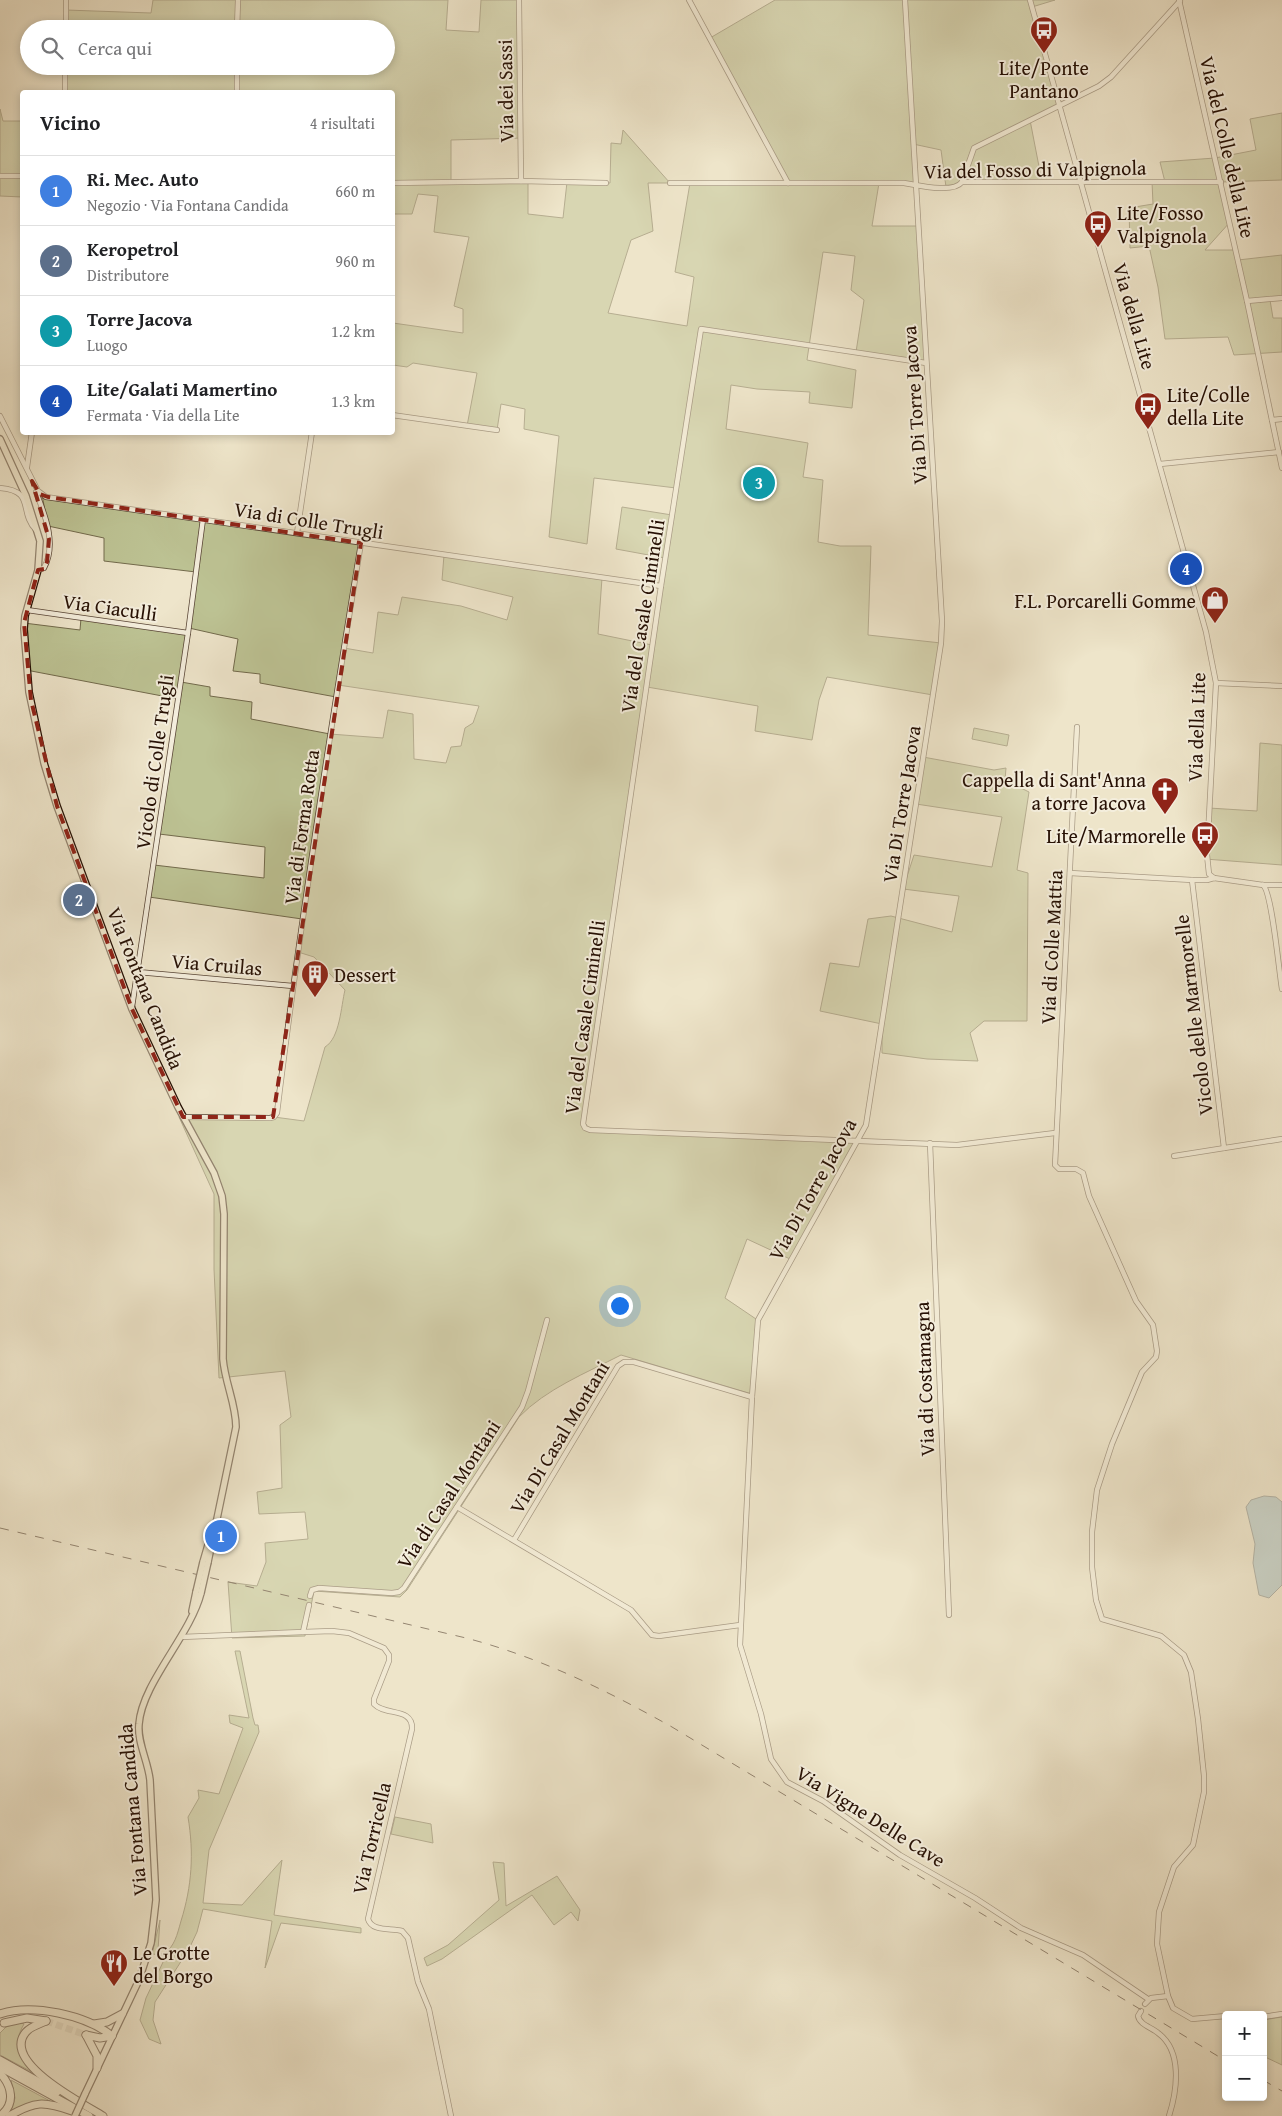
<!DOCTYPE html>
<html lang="it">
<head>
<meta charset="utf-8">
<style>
	:root { --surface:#fff; --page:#f6f6f6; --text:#202124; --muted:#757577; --line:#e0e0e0; --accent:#7c3aed }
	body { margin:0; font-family:"Gentium Book Plus",serif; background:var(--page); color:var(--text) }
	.controls { position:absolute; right:15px; bottom:15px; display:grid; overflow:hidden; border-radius:5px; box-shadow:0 2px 8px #0003 }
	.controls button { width:45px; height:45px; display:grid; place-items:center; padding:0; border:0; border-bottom:1px solid var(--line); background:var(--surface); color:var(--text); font:25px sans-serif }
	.you { position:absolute; left:619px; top:1305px; width:18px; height:18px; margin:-12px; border:4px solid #fff; border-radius:50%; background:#1a73e8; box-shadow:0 0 0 8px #1a73e833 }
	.badge { display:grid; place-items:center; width:32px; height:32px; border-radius:50%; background:var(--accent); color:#fff; font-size:16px; font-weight:700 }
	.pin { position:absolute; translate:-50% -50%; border:2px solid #fff; box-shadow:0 1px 5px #0006 }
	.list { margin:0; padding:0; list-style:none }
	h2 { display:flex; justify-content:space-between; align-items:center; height:65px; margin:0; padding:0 20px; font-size:21px }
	h2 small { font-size:16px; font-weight:400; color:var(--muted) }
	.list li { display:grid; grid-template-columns:32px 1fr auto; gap:15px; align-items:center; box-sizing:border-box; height:70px; padding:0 20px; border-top:1px solid var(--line) }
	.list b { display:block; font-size:19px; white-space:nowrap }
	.list p { margin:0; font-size:16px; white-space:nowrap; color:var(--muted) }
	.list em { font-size:16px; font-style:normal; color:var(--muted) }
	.icon { flex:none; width:28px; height:28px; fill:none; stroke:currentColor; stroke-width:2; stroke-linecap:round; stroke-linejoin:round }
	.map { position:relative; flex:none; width:1282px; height:2116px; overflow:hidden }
	.search { position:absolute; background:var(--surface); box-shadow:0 2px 8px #0003; left:20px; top:20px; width:375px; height:55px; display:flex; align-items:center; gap:12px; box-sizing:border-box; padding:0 18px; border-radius:28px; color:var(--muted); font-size:19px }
	.panel { position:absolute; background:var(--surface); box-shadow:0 2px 8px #0003; left:20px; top:90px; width:375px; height:345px; border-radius:5px }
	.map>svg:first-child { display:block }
</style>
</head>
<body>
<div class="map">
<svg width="1282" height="2116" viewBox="0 0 1282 2116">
	<rect width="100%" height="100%" fill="#eee5cb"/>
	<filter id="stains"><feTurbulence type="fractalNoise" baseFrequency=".004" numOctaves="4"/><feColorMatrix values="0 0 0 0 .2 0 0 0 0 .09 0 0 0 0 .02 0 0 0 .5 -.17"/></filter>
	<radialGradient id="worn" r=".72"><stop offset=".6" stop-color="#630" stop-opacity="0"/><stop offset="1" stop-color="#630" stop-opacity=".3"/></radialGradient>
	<g fill="#bdc394" stroke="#726a4c">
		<path d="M153,0H448L446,30L479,32L481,0H519L521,138L451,140V182L528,181V214L563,218L567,182L610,183L611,143L621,144L623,130L670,183H648L653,231L631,240L608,313L687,326L694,277L675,272L690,183H787L710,38L775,0H1055L1032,7L1061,105L1030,120L1042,182H962L946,187L941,150L913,144L915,186L911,184L879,183L872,226H917L926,363L856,352L864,300L851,290L855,256L823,252L807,360L856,370L852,408L809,403L810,392L757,389L731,385L726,429L808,443L803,477L823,480L818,542L840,546H871L868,635L941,643L933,695L827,677L819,700L812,740L755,731L758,706L647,687L583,1120L590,1130L860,1140L790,1259L747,1239L725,1298L756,1319L752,1394L621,1355C586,1373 546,1389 519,1417L407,1590L400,1597L314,1591L305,1636L232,1638L228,1582L257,1586L266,1562L265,1543L308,1539L305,1512L259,1514L257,1492L282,1488L280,1425L291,1417L285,1371L219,1378L214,1269V1194L179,1117H274L304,1121L325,1047C340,1038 341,1006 345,990L314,957L298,952L302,919L149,897L154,865L264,878L265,847L159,834L178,699L26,670L24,623L80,630L81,618L188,633L181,682L210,687V696L252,702L251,719L330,734L383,738L388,710L413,714L414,759L446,763L451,747L461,746L465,728L473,723L479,706L338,685L336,697L260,683V674L233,671L238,639L189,628L196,572L104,561V538L48,526L42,495L361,543L344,648L373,653L378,612L398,615L402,597L461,606L507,620L513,597L442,580L444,555L602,578L598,634L652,645L665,558L616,549L622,507L672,515L676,488L594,478L587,544L549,537L559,436L524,429L525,409L501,404L497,430L467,426L477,373L413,363L407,367L393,365V323L463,333V309L454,306L469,237L434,232L438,196L418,194L412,214H393L392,92H65V66H386V29H66V10L151,13Z"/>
		<polygon points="0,109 3,121 22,121 22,197 0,196"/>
		<polygon points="1282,113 1282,180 1221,182 1230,222 1205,250 1236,250 1238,260 1282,255 1282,298 1270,300 1273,318 1282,318 1282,352 1234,355 1228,337 1165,339 1158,287 1149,246 1130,248 1129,208 1153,204 1152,182 1165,182 1160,162 1215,158 1256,150 1250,119"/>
		<polygon points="974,728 1009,735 1007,746 972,739"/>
		<polygon points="1260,743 1282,745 1282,865 1205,859 1209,808 1257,811"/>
		<polygon points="923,757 994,770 1006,768 1005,780 1029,792 1017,870 1028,873 1027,1021 984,1021 970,1033 978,1061 927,1059 882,1053 882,1024 820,1011 830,963 859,967 868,919 891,916 952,932 959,896 903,889 914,855 992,867 1002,817 916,804"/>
		<path d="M235,1651H240L253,1718L255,1725H258L259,1732L209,1850L203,1903L242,1905L282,1860L274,1915L361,1928V1933L281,1923L265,1968L272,1921L203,1909L197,1932L189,1949L155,2002L153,2020L161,2044L149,2039L140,2020L146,1998L164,1960L163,1955L152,1954L160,1920L158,1950L163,1955C175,1946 177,1935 181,1921C192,1886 194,1853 188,1817L199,1798L198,1790L219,1794L243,1728L230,1723L229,1715L249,1718Z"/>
		<polygon points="395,1817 431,1824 433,1843 391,1834"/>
		<polygon points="493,1862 504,1863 506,1906 557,1876 580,1910 578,1921 571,1912 554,1925 532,1895 442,1959 427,1966 424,1958 448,1945 499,1900"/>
		<path d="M1282,2017V2065L1263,2056C1263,2043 1265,2032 1263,2020Z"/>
		<path d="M19,2022L24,2024C12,2045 20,2054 32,2072L0,2055V2033L6,2027Z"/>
		<polygon points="11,2080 50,2101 33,2102 11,2111 15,2098"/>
	</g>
	<polygon fill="#a0bcc3" stroke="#6f7777" points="1264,1496 1276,1497 1282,1502 1282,1585 1269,1598 1259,1595 1253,1563 1255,1544 1246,1507 1251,1500"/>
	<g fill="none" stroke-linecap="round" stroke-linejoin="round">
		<polyline stroke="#d0c5ad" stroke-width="7" stroke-dasharray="7 3.5" stroke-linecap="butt" points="46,2021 86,2035"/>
		<g stroke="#584536" stroke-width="6">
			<g id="minor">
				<polyline points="519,0 521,181"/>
				<polyline points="689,0 788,183"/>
				<polyline points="905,0 942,621 941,643 866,1125 758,1320 752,1397 740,1645 761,1714 771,1759 787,1782 823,1801 900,1855 975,1898 1021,1928 1083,1955 1148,1999"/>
				<polyline points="1030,0 1206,632 1216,683 1207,855 1209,874 1214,878"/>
				<polyline points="1179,0 1247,301 1282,468"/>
				<polyline points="66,29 66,0"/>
				<polyline points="237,29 238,0"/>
				<polyline points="65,92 65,66"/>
				<polyline points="237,92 237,66"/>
				<polyline points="0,176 22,176"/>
				<polyline points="962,182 974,148 1099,86 1111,77 1180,1"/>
				<polyline points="392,183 521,181 606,183"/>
				<path d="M670,183H904C917,185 953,194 962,182H1221"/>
				<polyline points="1247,301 1282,298"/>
				<polyline points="926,363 701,329 661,586 583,1124 585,1128 590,1130 957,1145 1055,1133"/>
				<polyline points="392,415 497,430"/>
				<polyline points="0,416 38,491 46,497 661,586"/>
				<polyline points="1272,420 1282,419"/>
				<polyline points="1160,464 1279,452"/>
				<polyline points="27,467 32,432"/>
				<path d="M0,488C36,491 18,511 36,530"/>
				<path d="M36,492C45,515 57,544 44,568L38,570"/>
				<polyline points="297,533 312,432"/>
				<polyline points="27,610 188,633"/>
				<polyline points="1216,683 1282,686"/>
				<polyline points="1077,727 1055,1165 1059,1169 1076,1169 1083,1173 1089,1196 1136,1301 1153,1325 1157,1351 1156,1357 1142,1372 1112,1444 1097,1490 1092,1532 1092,1567 1096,1600 1102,1619 1161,1636 1184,1655 1191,1672 1198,1719 1204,1776 1204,1792 1193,1845 1174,1867 1159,1912 1157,1944 1168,1996 1173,2008 1192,2019 1226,2016"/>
				<polyline points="1070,873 1192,880 1207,880 1214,878 1263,885 1282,885"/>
				<polyline points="1192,880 1224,1148"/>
				<path d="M1263,885C1272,892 1279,972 1282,989"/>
				<polyline points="138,972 293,986"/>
				<polyline points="132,1007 188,633 203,519"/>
				<path d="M183,1117L270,1118L274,1117L277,1113C300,922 330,732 361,543"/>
				<polyline points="930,1143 949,1615"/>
				<polyline points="1174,1156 1282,1139"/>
				<polyline points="457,1507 631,1610 652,1635 659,1636 740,1625"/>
				<polyline points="514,1540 618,1366 624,1362 634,1362 752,1397"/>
				<polyline points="310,1596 312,1590 319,1588 392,1593 399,1592 404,1588 522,1407 528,1391 547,1320"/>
				<path d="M303,1632L332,1631L349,1633L384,1648L389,1655V1661L374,1699V1704C385,1716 413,1707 412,1729L368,1919C372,1932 391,1928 402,1931L408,1938L418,1982L429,2009L451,2116"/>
				<polyline points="181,1637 303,1632 309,1605"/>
				<polyline points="1145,2004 1151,1998 1168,1996"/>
				<path d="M1141,2011L1138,2016C1140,2025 1151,2027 1158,2033C1183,2051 1177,2091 1169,2116"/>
				<polyline points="1263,2017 1282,2014"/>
			</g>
		</g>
		<g stroke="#261004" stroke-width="8">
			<g id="major">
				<path d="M0,439L26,496L40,541L38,570L25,616L24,629L29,692L44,763L57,806L132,1009L178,1107L214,1173L222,1196L224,1214L223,1359C225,1383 236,1404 236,1427L208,1562"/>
				<polyline points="203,1562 210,1538"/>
				<polyline points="192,1611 196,1592"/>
				<path d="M85,2094L139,1980L151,1943L156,1900L150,1780C148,1761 137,1742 139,1724C142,1683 190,1636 201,1593"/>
			</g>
		</g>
		<g stroke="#261004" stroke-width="9">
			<g id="highway">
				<path d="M0,2014C32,2003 86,2015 112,2036"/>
				<path d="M46,2021C40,2024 31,2026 26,2032C0,2062 84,2104 103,2116"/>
				<polyline points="4,2023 27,2018 46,2021"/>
				<polyline points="94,2024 107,2022 122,2014"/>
				<polyline points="86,2035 97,2056 97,2068"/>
				<polyline points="86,2035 100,2038 112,2036"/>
				<polyline points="0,2060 57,2092"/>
				<polyline points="0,2067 89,2116"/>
				<path d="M0,2073C12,2086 16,2104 0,2116"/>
				<path d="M9,2116C35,2101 44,2101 72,2111"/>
			</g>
		</g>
		<use href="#minor" stroke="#f4eedd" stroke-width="4.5"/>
		<use href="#major" stroke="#eee5cb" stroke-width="5.5"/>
		<use href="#highway" stroke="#eee5cb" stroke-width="7"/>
		<g stroke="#261004" stroke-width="1" stroke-dasharray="9 9" stroke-linecap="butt">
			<path d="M0,1528L466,1638C539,1657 606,1690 672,1727L1226,2061"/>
			<polyline points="1263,2080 1282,2091"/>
		</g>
		<g stroke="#261004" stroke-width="8" stroke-linecap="butt">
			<g id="major-bridge">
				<polyline points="196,1592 203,1562"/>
				<polyline points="201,1593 208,1562"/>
				<polyline points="75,2116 85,2094"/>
			</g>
		</g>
		<use href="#major-bridge" stroke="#eee5cb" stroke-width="5.5"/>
	</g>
	<path d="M0 0H1282V2116H0ZM32,481L40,494L48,497L361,543L273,1117H183L132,1009L57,806L31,700L24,623L38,570L44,569L47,562L49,539Z" fill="#eee5cb" fill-opacity=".55" fill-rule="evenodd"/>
	<path fill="none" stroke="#8f2418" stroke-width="4" stroke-dasharray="10 6" stroke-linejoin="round" d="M32,481L40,494L48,497L361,543L273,1117H183L132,1009L57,806L31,700L24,623L38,570L44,569L47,562L49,539Z"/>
	<defs>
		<g id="bus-pin" transform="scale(1.4375)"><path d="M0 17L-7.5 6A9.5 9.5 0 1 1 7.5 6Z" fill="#8f2418" stroke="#f4eedd"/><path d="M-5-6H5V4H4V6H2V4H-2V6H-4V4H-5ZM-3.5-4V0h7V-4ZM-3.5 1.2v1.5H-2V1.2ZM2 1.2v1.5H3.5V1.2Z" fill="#fff"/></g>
		<g id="shop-pin" transform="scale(1.4375)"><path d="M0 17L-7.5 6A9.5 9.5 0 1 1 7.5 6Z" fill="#8f2418" stroke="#f4eedd"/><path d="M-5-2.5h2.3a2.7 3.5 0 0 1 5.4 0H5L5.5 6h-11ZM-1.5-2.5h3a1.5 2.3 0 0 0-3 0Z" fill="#fff"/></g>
		<g id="church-pin" transform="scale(1.4375)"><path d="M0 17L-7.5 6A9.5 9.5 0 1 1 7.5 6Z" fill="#8f2418" stroke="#f4eedd"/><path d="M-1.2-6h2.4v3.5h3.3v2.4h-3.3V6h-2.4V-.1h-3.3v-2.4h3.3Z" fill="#fff"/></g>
		<g id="building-pin" transform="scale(1.4375)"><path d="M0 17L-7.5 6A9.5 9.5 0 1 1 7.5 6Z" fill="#8f2418" stroke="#f4eedd"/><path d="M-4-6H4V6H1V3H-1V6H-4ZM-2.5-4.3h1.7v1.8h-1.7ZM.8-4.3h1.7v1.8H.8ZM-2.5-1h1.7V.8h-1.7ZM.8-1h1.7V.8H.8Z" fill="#fff"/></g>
		<g id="restaurant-pin" transform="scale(1.4375)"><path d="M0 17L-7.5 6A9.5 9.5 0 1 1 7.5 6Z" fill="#8f2418" stroke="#f4eedd"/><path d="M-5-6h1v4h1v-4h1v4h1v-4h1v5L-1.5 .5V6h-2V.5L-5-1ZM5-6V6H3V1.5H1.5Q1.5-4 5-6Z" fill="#fff"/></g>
	</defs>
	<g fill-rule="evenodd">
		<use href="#bus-pin" x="1044" y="30"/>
		<use href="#bus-pin" x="1098" y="224"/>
		<use href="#bus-pin" x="1148" y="406"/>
		<use href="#shop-pin" x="1215" y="600"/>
		<use href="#church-pin" x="1165" y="791"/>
		<use href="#bus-pin" x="1205" y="835"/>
		<use href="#building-pin" x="315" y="974"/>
		<use href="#restaurant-pin" x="114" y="1963"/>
	</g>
	<g text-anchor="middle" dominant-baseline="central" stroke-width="4" stroke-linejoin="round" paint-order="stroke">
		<g font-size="20" fill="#261004" stroke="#f4eedd" text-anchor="start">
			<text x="1044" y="67" text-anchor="middle">Lite/Ponte<tspan x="1044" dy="23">Pantano</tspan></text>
			<text x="1117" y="212">Lite/Fosso<tspan x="1117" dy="23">Valpignola</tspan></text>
			<text x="1167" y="394">Lite/Colle<tspan x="1167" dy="23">della Lite</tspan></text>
			<text x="1196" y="600" text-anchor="end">F.L. Porcarelli Gomme</text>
			<text x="1146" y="779" text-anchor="end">Cappella di Sant'Anna<tspan x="1146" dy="23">a torre Jacova</tspan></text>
			<text x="1186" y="835" text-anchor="end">Lite/Marmorelle</text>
			<text x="334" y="974">Dessert</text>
			<text x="133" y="1952">Le Grotte<tspan x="133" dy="23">del Borgo</tspan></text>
		</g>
		<g font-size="20" fill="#261004" stroke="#f4eedd">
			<text transform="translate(505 91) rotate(-91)">Via dei Sassi</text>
			<text transform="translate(1228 147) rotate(77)">Via del Colle della Lite</text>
			<text transform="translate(1035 169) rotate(-1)">Via del Fosso di Valpignola</text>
			<text transform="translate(1135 316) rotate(74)">Via della Lite</text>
			<text transform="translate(914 405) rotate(-94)">Via Di Torre Jacova</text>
			<text transform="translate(309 520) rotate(9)">Via di Colle Trugli</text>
			<text transform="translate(110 607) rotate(8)">Via Ciaculli</text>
			<text transform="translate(642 616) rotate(-81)">Via del Casale Ciminelli</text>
			<text transform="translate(1196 727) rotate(-88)">Via della Lite</text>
			<text transform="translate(154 762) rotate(-82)">Vicolo di Colle Trugli</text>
			<text transform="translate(901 804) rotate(-81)">Via Di Torre Jacova</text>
			<text transform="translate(301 827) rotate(-82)">Via di Forma Rotta</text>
			<text transform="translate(1051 947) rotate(-87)">Via di Colle Mattia</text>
			<text transform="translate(217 964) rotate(5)">Via Cruilas</text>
			<text transform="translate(146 988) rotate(68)">Via Fontana Candida</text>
			<text transform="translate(1193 1015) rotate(-97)">Vicolo delle Marmorelle</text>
			<text transform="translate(584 1017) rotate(-82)">Via del Casale Ciminelli</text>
			<text transform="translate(812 1189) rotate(-61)">Via Di Torre Jacova</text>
			<text transform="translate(924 1379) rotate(-92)">Via di Costamagna</text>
			<text transform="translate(559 1437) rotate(-59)">Via Di Casal Montani</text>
			<text transform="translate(448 1494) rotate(-57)">Via di Casal Montani</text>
			<text transform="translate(132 1810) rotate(-95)">Via Fontana Candida</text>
			<text transform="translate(871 1816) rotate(32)">Via Vigne Delle Cave</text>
			<text transform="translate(371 1838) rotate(-77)">Via Torricella</text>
		</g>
	</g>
	<rect width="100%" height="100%" filter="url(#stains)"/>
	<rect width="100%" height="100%" fill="url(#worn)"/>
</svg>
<div class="controls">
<button>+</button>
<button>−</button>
</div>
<div class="you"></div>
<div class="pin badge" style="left:221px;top:1536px;background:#3f7fe0">1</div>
<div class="pin badge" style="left:79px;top:900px;background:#5c6f8a">2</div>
<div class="pin badge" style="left:759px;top:483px;background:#0f9aa8">3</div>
<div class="pin badge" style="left:1186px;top:569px;background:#1a4fb4">4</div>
<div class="search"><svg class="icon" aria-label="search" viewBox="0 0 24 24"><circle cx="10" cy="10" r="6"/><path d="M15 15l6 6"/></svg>Cerca qui</div>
<section class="panel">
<h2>Vicino<small>4 risultati</small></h2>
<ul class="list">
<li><span class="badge" style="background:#3f7fe0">1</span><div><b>Ri. Mec. Auto</b><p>Negozio · Via Fontana Candida</p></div><em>660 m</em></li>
<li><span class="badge" style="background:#5c6f8a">2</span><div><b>Keropetrol</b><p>Distributore</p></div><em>960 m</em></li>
<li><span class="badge" style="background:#0f9aa8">3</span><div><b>Torre Jacova</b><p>Luogo</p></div><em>1.2 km</em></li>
<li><span class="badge" style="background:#1a4fb4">4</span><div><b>Lite/Galati Mamertino</b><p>Fermata · Via della Lite</p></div><em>1.3 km</em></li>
</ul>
</section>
</div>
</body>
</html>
